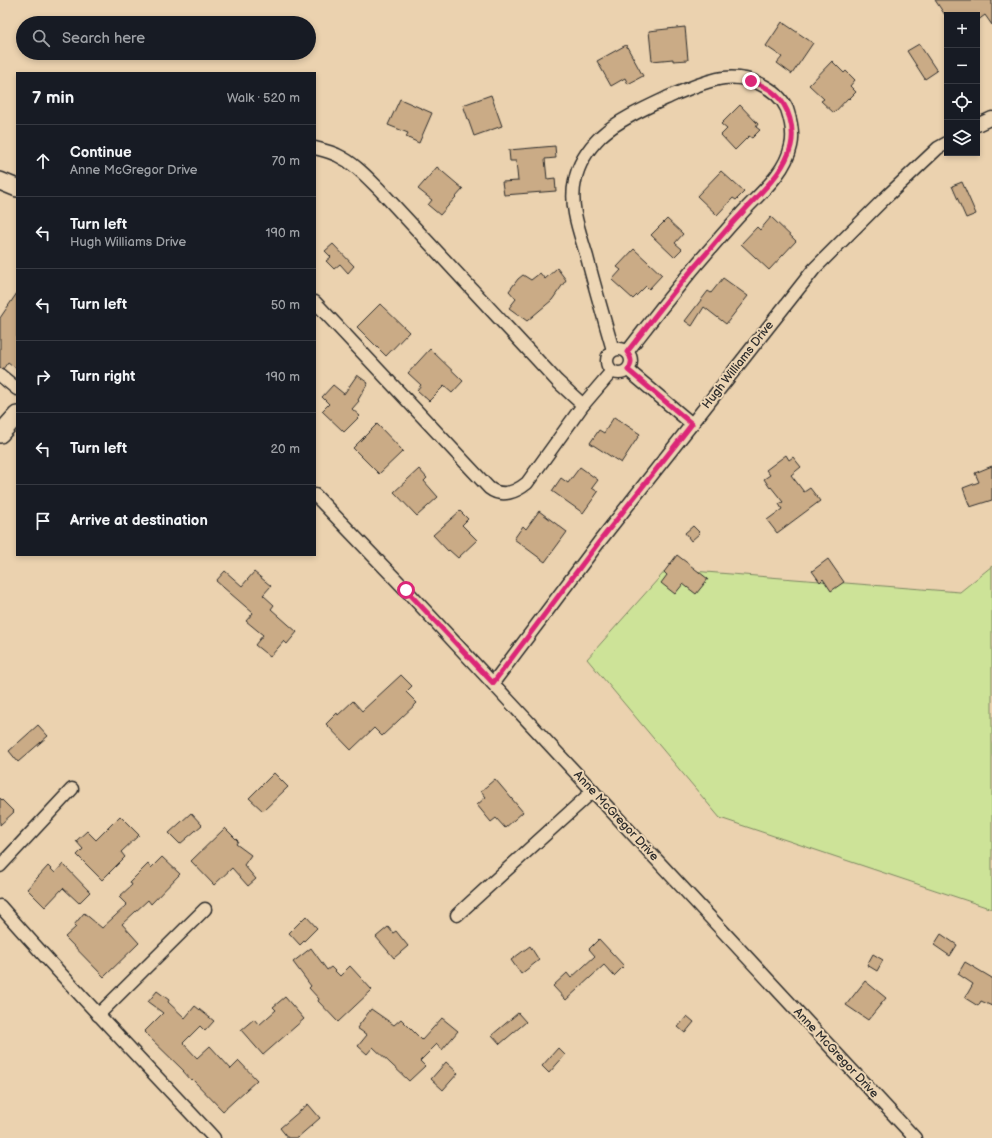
<!DOCTYPE html>
<html lang="en">
<head>
<meta charset="utf-8">
<style>
	:root { --surface:#171b24; --page:#242831; --text:#f1f3f6; --muted:#9ea1a6; --line:#363941 }
	body { margin:0; font-family:"Balsamiq Sans",sans-serif; background:var(--page); color:var(--text) }
	.controls { position:absolute; right:12px; top:12px; display:grid; overflow:hidden; border-radius:0px; box-shadow:0 2px 6px #0003 }
	.controls button { width:36px; height:36px; display:grid; place-items:center; padding:0; border:0; border-bottom:1px solid var(--line); background:var(--surface); color:var(--text); font:20px sans-serif }
	.stop { position:absolute; width:12px; height:12px; margin:-9px; border:3px solid #db2777; border-radius:50%; background:#fff }
	.stop.end { background:#db2777; border-color:#fff; box-shadow:0 1px 4px #0008 }
	.list { margin:0; padding:0; list-style:none }
	h2 { display:flex; justify-content:space-between; align-items:center; height:52px; margin:0; padding:0 16px; font-size:17px }
	h2 small { font-size:13px; font-weight:400; color:var(--muted) }
	.list li { display:grid; grid-template-columns:26px 1fr auto; gap:12px; align-items:center; box-sizing:border-box; height:72px; padding:0 16px; border-top:1px solid var(--line) }
	.list b { display:block; font-size:15px; white-space:nowrap }
	.list p { margin:0; font-size:13px; white-space:nowrap; color:var(--muted) }
	.list em { font-size:13px; font-style:normal; color:var(--muted) }
	.icon { flex:none; width:22px; height:22px; fill:none; stroke:currentColor; stroke-width:2; stroke-linecap:round; stroke-linejoin:round }
	.map { position:relative; flex:none; width:992px; height:1138px; overflow:hidden }
	.search { position:absolute; background:var(--surface); box-shadow:0 2px 6px #0003; left:16px; top:16px; width:300px; height:44px; display:flex; align-items:center; gap:10px; box-sizing:border-box; padding:0 14px; border-radius:22px; color:var(--muted); font-size:15px }
	.panel { position:absolute; background:var(--surface); box-shadow:0 2px 6px #0003; left:16px; top:72px; width:300px; height:484px; border-radius:0px }
	.map>svg:first-child { display:block }
</style>
</head>
<body>
<div class="map">
<svg width="992" height="1138" viewBox="0 0 992 1138">
	<rect width="100%" height="100%" fill="#ebd2af"/>
	<filter id="ink" filterUnits="userSpaceOnUse"><feTurbulence type="fractalNoise" baseFrequency=".025" numOctaves="2"/><feDisplacementMap in="SourceGraphic" scale="8" xChannelSelector="R" yChannelSelector="G"/><feConvolveMatrix kernelMatrix="1 2 1 2 8 2 1 2 1" color-interpolation-filters="sRGB"/></filter>
	<g filter="url(#ink)">
		<polygon fill="#cde398" stroke="#7c8762" points="992,566 992,909 720,818 587,659 667,569 960,592"/>
		<g fill="#caab86" stroke="#2b2b2b">
			<polygon points="935,0 992,0 992,25 985,15 977,21 977,15 945,15"/>
			<polygon points="782,22 813,43 792,74 777,63 782,57 766,46"/>
			<polygon points="685,27 688,60 673,61 673,59 652,61 649,31"/>
			<polygon points="919,44 937,71 925,79 907,51"/>
			<polygon points="626,45 643,76 628,84 625,78 611,86 597,61"/>
			<polygon points="832,61 844,73 846,71 855,80 850,86 856,92 849,99 848,98 834,113 821,101 824,99 809,85"/>
			<polygon points="491,95 502,126 474,136 463,105"/>
			<polygon points="400,99 432,113 419,143 406,137 408,133 388,125"/>
			<polygon points="740,105 758,124 756,127 760,130 752,138 749,136 735,150 721,135 727,129 721,124"/>
			<polygon points="555,146 556,158 545,159 547,179 555,178 556,191 504,195 502,182 518,181 516,161 510,161 509,150"/>
			<polygon points="437,167 463,189 440,215 428,205 432,200 418,189"/>
			<polygon points="721,171 744,192 736,200 733,198 717,215 697,196"/>
			<polygon points="962,182 976,214 966,218 952,186"/>
			<polygon points="771,217 796,241 769,270 741,244 757,227 760,230"/>
			<polygon points="667,219 683,234 675,243 682,249 674,257 651,235"/>
			<polygon points="333,244 354,266 348,273 340,264 334,269 326,261 331,257 325,251"/>
			<polygon points="634,249 662,275 649,289 646,286 633,299 612,280 621,270 617,267"/>
			<polygon points="557,268 566,280 552,300 527,321 509,308 516,299 509,291 518,279 523,275 531,280 540,273 545,279"/>
			<polygon points="723,278 748,296 726,324 704,307 692,326 685,321 708,291 711,293"/>
			<polygon points="17,293 17,369 8,362 3,369 0,368 0,318"/>
			<polygon points="380,304 409,332 386,356 357,327"/>
			<polygon points="430,349 463,381 452,393 444,386 429,401 417,390 421,385 408,373"/>
			<polygon points="357,375 368,383 358,400 359,401 352,409 360,416 344,432 322,411 329,404 322,397 333,385 344,394"/>
			<polygon points="614,417 640,434 621,463 590,443 599,430 604,433"/>
			<polygon points="377,424 403,451 379,474 353,448"/>
			<polygon points="786,455 789,460 793,457 801,467 791,475 804,492 810,488 820,501 777,533 767,520 782,509 779,504 783,502 771,487 770,488 764,479 770,475 766,470"/>
			<polygon points="992,466 992,500 970,507 963,488 979,482 975,473"/>
			<polygon points="580,467 598,480 592,488 598,492 583,513 552,491 561,478 568,483"/>
			<polygon points="419,469 427,478 424,481 438,497 417,516 394,492"/>
			<polygon points="460,511 468,519 462,525 477,540 458,558 449,550 448,551 433,535"/>
			<polygon points="539,511 567,532 545,562 514,539 523,526 526,529"/>
			<polygon points="693,526 700,533 691,541 685,533"/>
			<polygon points="677,555 708,579 696,594 683,584 675,594 661,583 667,575 664,572"/>
			<polygon points="828,559 844,582 831,591 823,579 820,582 812,571"/>
			<polygon points="225,571 242,586 254,572 271,586 263,595 274,605 271,609 297,632 287,644 284,641 270,657 255,645 263,635 246,621 253,613 216,581"/>
			<polygon points="401,675 412,686 406,692 417,703 382,736 374,728 351,750 326,724 337,713 338,715 353,701 362,711"/>
			<polygon points="38,725 48,736 18,762 9,751"/>
			<polygon points="274,773 288,787 263,811 249,798"/>
			<polygon points="495,779 523,812 505,828 496,818 491,822 477,805 486,797 481,791"/>
			<polygon points="0,798 14,812 0,825"/>
			<polygon points="191,813 202,825 180,844 169,833"/>
			<polygon points="120,816 139,835 121,852 125,857 102,880 77,855 83,849 76,841 87,831 96,840"/>
			<polygon points="225,828 238,841 236,844 251,855 244,865 256,879 248,886 232,868 214,885 191,861"/>
			<polygon points="162,857 180,874 151,904 148,900 122,924 139,943 104,977 65,937 76,927 74,925 84,913 102,928 127,905 119,897 132,885 130,882 148,864 151,868"/>
			<polygon points="63,864 90,892 79,903 63,888 45,907 27,889 48,866 55,873"/>
			<polygon points="306,916 317,928 300,945 289,933"/>
			<polygon points="388,927 393,933 396,931 408,946 394,958 376,937"/>
			<polygon points="941,934 957,945 950,956 934,945"/>
			<polygon points="599,939 624,966 614,976 604,965 566,1000 553,986 567,973 571,978 595,956 589,949"/>
			<polygon points="530,946 539,960 521,974 511,960"/>
			<polygon points="311,948 327,970 331,967 340,976 350,966 372,990 338,1022 318,1001 319,999 309,988 311,986 293,962"/>
			<polygon points="873,954 883,960 877,971 867,965"/>
			<polygon points="965,962 992,978 992,1006 981,1001 978,1006 965,998 973,984 958,974"/>
			<polygon points="865,981 886,998 868,1020 846,1005"/>
			<polygon points="157,991 169,1000 168,1002 185,1018 195,1006 214,1021 205,1031 200,1026 183,1043 197,1058 210,1046 231,1069 239,1061 257,1080 223,1111 192,1079 191,1080 183,1071 184,1071 144,1032 163,1013 148,1002"/>
			<polygon points="285,997 304,1019 263,1055 241,1030 254,1019 259,1025 276,1010 273,1007"/>
			<polygon points="371,1009 394,1025 401,1019 422,1040 442,1018 458,1031 442,1050 437,1044 420,1061 425,1066 409,1081 373,1047 367,1054 358,1046 367,1035 357,1028"/>
			<polygon points="518,1013 526,1022 500,1044 492,1035"/>
			<polygon points="687,1016 694,1022 685,1033 678,1027"/>
			<polygon points="558,1048 565,1055 549,1073 542,1066"/>
			<polygon points="446,1062 458,1073 443,1090 431,1079"/>
			<polygon points="308,1104 320,1118 297,1138 288,1138 280,1128"/>
		</g>
		<g fill="none" stroke-linecap="round" stroke-linejoin="round">
			<g stroke="#2b2b2b" stroke-width="15">
				<g id="street">
					<polyline points="977,125 992,118"/>
					<path d="M315,148C322,150 330,152 337,155C354,163 366,176 379,189L557,381L583,405"/>
					<path d="M315,302L489,488C502,498 516,492 527,483L583,405L612,371"/>
					<circle cx="619" cy="361" r="12"/>
					<path d="M613,350C604,319 595,288 587,257C580,233 569,206 575,181C578,164 589,148 601,136C619,119 652,105 675,94C691,88 707,80 724,78C747,75 777,87 787,109C791,121 794,134 791,146C785,174 759,194 741,214C728,228 716,242 704,256C677,287 652,320 627,352"/>
					<polyline points="628,370 692,424"/>
					<polyline points="0,375 17,389"/>
					<polyline points="315,495 406,590 915,1138"/>
					<polyline points="493,683 599,542 692,424 814,269 885,198 938,148 947,143"/>
					<polyline points="0,866 72,789"/>
					<path d="M0,906C69,985 142,1061 214,1138"/>
					<polyline points="457,915 593,791"/>
					<polyline points="98,1015 205,909"/>
				</g>
			</g>
			<g stroke="#2b2b2b" stroke-width="20">
				<g id="secondary">
					<polyline points="0,181 17,188"/>
					<polyline points="0,434 17,415"/>
				</g>
			</g>
			<use href="#street" stroke="#edd6b5" stroke-width="12"/>
			<use href="#secondary" stroke="#edd6b5" stroke-width="17"/>
		</g>
	</g>
	<g fill="none" stroke-linecap="round" stroke-linejoin="round" filter="url(#ink)">
		<path stroke="#db2777" stroke-width="5" d="M406,590L493,683L599,542L692,424L628,370C633,363 632,358 627,352C653,319 677,286 705,255C717,241 728,227 741,214C759,193 784,174 791,146C795,129 789,106 775,94C769,88 759,84 751,81"/>
	</g>
	<g text-anchor="middle" dominant-baseline="central" stroke-width="4" stroke-linejoin="round" paint-order="stroke">
		<g font-size="12" fill="#2b2b2b" stroke="#edd6b5">
			<text transform="translate(738 365) rotate(-52)">Hugh Williams Drive</text>
			<text transform="translate(616 816) rotate(47)">Anne McGregor Drive</text>
			<text transform="translate(836 1053) rotate(47)">Anne McGregor Drive</text>
		</g>
	</g>
</svg>
<div class="controls">
<button>+</button>
<button>−</button>
<button><svg class="icon" aria-label="locate" viewBox="0 0 24 24"><circle cx="12" cy="12" r="6"/><path d="M12 2v4M12 18v4M2 12h4M18 12h4"/></svg></button>
<button><svg class="icon" aria-label="layers" viewBox="0 0 24 24"><path d="M12 4l9 5-9 5-9-5zM3 14l9 5 9-5"/></svg></button>
</div>
<div class="stop" style="left:406px;top:590px"></div>
<div class="stop end" style="left:751px;top:81px"></div>
<div class="search"><svg class="icon" aria-label="search" viewBox="0 0 24 24"><circle cx="10" cy="10" r="6"/><path d="M15 15l6 6"/></svg>Search here</div>
<section class="panel">
<h2>7 min<small>Walk · 520 m</small></h2>
<ul class="list">
<li><svg class="icon" aria-label="ahead" viewBox="0 0 24 24"><path d="M12 20V5M6 11l6-6 6 6"/></svg><div><b>Continue</b><p>Anne McGregor Drive</p></div><em>70 m</em></li>
<li><svg class="icon" aria-label="left" viewBox="0 0 24 24"><path d="M17 20v-9H6M10 6l-5 5 5 5"/></svg><div><b>Turn left</b><p>Hugh Williams Drive</p></div><em>190 m</em></li>
<li><svg class="icon" aria-label="left" viewBox="0 0 24 24"><path d="M17 20v-9H6M10 6l-5 5 5 5"/></svg><div><b>Turn left</b></div><em>50 m</em></li>
<li><svg class="icon" aria-label="right" viewBox="0 0 24 24"><path d="M7 20v-9h11M14 6l5 5-5 5"/></svg><div><b>Turn right</b></div><em>190 m</em></li>
<li><svg class="icon" aria-label="left" viewBox="0 0 24 24"><path d="M17 20v-9H6M10 6l-5 5 5 5"/></svg><div><b>Turn left</b></div><em>20 m</em></li>
<li><svg class="icon" aria-label="arrive" viewBox="0 0 24 24"><path d="M6 21V4h12l-3 4 3 4H6"/></svg><div><b>Arrive at destination</b></div></li>
</ul>
</section>
</div>
</body>
</html>
